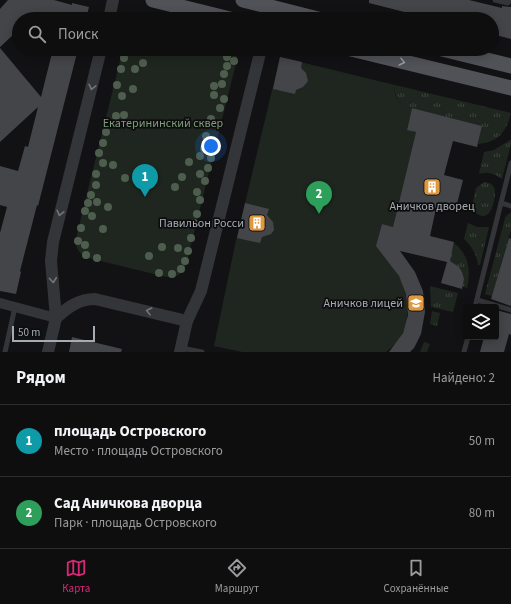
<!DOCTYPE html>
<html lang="ru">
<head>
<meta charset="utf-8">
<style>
	:root { --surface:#0e0e0f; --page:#1c1c1d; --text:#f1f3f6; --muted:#9b9c9e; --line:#2e2e2f; --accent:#db2777 }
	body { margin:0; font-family:"Source Sans 3",sans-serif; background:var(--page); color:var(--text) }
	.controls { position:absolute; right:12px; bottom:12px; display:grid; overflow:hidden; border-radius:4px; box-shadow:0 2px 10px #0003 }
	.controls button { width:36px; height:36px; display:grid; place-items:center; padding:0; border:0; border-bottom:1px solid var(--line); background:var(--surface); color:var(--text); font:20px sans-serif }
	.scale { position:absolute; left:12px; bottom:10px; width:83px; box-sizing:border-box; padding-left:4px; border:2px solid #a5abb3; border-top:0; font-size:11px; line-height:14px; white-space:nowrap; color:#a5abb3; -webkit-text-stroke:3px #0d0d0e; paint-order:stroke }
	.you { position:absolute; left:211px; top:146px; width:14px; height:14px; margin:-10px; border:3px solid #fff; border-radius:50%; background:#1a73e8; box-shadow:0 0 0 6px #1a73e833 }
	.badge { display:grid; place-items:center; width:26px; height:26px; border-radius:50%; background:var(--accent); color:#fff; font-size:13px; font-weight:700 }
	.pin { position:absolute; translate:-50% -33px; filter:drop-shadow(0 1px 2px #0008) }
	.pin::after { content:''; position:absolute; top:21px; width:14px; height:12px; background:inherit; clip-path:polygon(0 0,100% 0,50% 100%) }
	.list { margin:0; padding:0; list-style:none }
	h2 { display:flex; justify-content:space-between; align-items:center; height:52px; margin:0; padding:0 16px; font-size:17px }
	h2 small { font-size:13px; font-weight:400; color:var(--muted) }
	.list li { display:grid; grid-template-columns:26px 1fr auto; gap:12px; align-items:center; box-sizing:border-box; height:72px; padding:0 16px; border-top:1px solid var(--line) }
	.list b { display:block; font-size:15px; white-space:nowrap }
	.list p { margin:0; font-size:13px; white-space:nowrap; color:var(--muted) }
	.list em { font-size:13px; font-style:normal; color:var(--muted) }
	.icon { flex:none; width:22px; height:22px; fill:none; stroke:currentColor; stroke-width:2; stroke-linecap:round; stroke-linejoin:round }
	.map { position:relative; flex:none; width:511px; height:352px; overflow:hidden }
	.search { position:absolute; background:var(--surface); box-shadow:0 2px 10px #0003; left:12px; right:12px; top:12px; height:44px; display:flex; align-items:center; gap:10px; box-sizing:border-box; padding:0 14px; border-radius:22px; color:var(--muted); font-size:15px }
	.sheet { height:196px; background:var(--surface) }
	nav { display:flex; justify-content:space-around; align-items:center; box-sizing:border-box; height:56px; border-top:1px solid var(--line); background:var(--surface); font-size:11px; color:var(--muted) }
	nav a { display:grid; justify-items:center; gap:2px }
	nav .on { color:var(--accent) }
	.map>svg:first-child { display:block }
</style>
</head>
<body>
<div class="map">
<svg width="511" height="352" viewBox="0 0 511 352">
	<defs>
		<pattern id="grass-tufts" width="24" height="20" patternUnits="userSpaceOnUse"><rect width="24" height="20" fill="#1f261f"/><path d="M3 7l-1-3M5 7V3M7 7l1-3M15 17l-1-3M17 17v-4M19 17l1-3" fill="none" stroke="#3d433d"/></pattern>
	</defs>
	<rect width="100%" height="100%" fill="#121214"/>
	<g fill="url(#grass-tufts)">
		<path d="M395,85L511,113C506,132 499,142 478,144L482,126L404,106C396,100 394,94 395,85Z"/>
		<path d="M510,140H511V144L502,179C495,174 488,171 479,174L484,152L494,150Z"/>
		<path d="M484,182C496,183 496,191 494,201C491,213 486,222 473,211L472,206L476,188Z"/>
		<polygon points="510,213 511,213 511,230 492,296 485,294 505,218 506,216"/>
		<path d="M468,223L477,227H489L480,265H478C477,255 471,245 464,239Z"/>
		<path d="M454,243C469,255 471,270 467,288L462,286C465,275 462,266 449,263Z"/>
		<polygon points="430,286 458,293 453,312 431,307"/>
		<polygon points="432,311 440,313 437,326 430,324"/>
		<polygon points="424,342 430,344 427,352 420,352"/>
	</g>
	<g fill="#1f261f">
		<path d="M123,49H237V59L186,265C183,274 176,278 166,277L88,258C79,254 75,248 76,238Z"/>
		<path d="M280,57L395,85C393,98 399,105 412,108L407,129L416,132L393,227L382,224L377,245C384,255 394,267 400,278C412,303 411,335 386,352H242L214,346L235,245Z"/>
	</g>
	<g fill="#444549">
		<polygon points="8,0 54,0 72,5 72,3 89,7 86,19 19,19 19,37 14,34 0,47 0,9"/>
		<polygon points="369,0 469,0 502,8 502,6 511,7 511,39 492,34 492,19 432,19 369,3"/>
		<polygon points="0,48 41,97 53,49 78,49 38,206 37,205 20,271 21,272 16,294 0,291 0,233 7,207 0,205 0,166 18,171 25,146 28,147 38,107 0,142"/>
		<polygon points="280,57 302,62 301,68 306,73 308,81 303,87 296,90 295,94 273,89"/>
		<polygon points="412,108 482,126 477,147 453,141 444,175 463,180 456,208 437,204 430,236 454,242 450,261 459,267 462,272 464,279 462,289 441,283 447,262 400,251 415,272 423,291 425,312 421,334 414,348 410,352 389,352 403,333 408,315 406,294 399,276 376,246 382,224 393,227 416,132 407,130"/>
		<polygon points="245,203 269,209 267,215 273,222 274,230 271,234 262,237 260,243 237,238"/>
		<polygon points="509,238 511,239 511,306 491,299"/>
		<polygon points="496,310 511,314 511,335 509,334 504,352 480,352 484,337 496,337"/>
		<polygon points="72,337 122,349 121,352 69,352"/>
	</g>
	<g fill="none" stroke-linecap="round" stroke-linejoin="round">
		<g stroke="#343538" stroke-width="5">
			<polyline points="495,0 508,3 509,0"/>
			<polyline points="501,203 511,206"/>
			<polyline points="477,300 511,310"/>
			<polyline points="475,307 511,163"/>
			<polyline points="181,348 202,352"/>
			<polyline points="5,352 15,307"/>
			<polyline points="464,352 468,337"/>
		</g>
		<polyline stroke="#343538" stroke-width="10" points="0,303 56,318"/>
		<g stroke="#343538" stroke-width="12">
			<polyline points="109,19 113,0"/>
			<polyline points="276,19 283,18 290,19"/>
			<path d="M56,318C68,307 79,299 95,299L187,321"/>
			<polyline points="48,352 56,318 51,261 53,242 101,49"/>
			<polyline points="180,352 187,321 201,291 261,49"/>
		</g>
		<g stroke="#505257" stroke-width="15">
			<polyline points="153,0 230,19"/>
			<polyline points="243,0 318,19"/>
			<polyline points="351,49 511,88"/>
			<polyline points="442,49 511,66"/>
		</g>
	</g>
	<g fill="#4e5e4e">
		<circle cx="227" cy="57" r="4"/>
		<circle cx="124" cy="58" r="4"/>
		<circle cx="234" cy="61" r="4"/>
		<circle cx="143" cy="63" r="4"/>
		<circle cx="227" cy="66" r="4"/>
		<circle cx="121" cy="69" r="4"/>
		<circle cx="135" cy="69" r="4"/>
		<circle cx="224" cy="74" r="4"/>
		<circle cx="222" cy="84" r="4"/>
		<circle cx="117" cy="85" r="4"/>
		<circle cx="214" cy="86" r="4"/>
		<circle cx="133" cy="89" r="4"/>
		<circle cx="214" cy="95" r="4"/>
		<circle cx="122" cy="96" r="4"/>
		<circle cx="224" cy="99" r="4"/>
		<circle cx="220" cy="108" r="4"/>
		<circle cx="124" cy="115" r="4"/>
		<circle cx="116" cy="116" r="4"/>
		<circle cx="211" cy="119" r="4"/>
		<circle cx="107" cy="124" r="4"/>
		<circle cx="106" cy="132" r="4"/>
		<circle cx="206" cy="136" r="4"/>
		<circle cx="103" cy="143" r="4"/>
		<circle cx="204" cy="149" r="4"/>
		<circle cx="99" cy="153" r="4"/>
		<circle cx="200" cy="156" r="4"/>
		<circle cx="211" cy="158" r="4"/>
		<circle cx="189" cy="162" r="4"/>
		<circle cx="103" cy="163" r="4"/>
		<circle cx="113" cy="165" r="4"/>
		<circle cx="208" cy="168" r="4"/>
		<circle cx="96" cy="174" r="4"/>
		<circle cx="200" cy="174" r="4"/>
		<circle cx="182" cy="177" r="4"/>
		<circle cx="125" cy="178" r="4"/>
		<circle cx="205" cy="181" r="4"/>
		<circle cx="96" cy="185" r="4"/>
		<circle cx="175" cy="187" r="4"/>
		<circle cx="197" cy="192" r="4"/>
		<circle cx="91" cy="195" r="4"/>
		<circle cx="200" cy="200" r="4"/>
		<circle cx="97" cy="202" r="4"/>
		<circle cx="88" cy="203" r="4"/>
		<circle cx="108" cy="207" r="4"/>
		<circle cx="85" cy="211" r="4"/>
		<circle cx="197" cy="214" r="4"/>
		<circle cx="92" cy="216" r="4"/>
		<circle cx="194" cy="223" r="4"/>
		<circle cx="81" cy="228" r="4"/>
		<circle cx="103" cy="229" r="4"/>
		<circle cx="191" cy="238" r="4"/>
		<circle cx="78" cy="241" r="4"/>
		<circle cx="85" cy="245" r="4"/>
		<circle cx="162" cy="247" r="4"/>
		<circle cx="178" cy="248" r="4"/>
		<circle cx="188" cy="251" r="4"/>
		<circle cx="86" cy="255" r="4"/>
		<circle cx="149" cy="256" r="4"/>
		<circle cx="97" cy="258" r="4"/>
		<circle cx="185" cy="261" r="4"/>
		<circle cx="181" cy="269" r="4"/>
		<circle cx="159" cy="273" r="4"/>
		<circle cx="172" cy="274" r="4"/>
	</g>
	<defs><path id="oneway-chevron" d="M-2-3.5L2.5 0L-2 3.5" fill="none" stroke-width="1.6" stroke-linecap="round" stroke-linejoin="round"/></defs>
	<use stroke="#9499a1" href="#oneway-chevron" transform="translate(402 62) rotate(14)"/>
	<g stroke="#72767c">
		<use href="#oneway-chevron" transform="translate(92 87) rotate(104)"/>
		<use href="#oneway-chevron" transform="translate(60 213) rotate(104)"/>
		<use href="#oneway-chevron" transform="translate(53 280) rotate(85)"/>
		<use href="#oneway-chevron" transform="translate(149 311) rotate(-166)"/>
	</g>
	<defs>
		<g id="building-square" transform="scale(0.9)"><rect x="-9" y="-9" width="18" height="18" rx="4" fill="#de9940" stroke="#0d0d0e"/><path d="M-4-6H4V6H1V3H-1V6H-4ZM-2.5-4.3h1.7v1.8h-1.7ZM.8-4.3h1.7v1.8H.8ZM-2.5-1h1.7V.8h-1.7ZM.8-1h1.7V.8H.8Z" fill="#fff"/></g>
		<g id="school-square" transform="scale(0.9)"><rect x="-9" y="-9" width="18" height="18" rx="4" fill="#de9940" stroke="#0d0d0e"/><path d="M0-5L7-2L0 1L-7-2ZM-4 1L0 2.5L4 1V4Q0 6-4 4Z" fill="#fff"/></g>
	</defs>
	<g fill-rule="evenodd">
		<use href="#building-square" x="432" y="187"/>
		<use href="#building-square" x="257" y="223"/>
		<use href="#school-square" x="416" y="303"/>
	</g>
	<g text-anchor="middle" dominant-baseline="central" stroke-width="3.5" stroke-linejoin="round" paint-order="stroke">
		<g font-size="12" fill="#7f9c7e" stroke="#0d0d0e">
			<text x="163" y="123">Екатерининский сквер</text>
		</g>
		<g font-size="12" fill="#a5abb3" stroke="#0d0d0e" text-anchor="end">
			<text x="432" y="206" text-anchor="middle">Аничков дворец</text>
			<text x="244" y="223">Павильон Росси</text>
			<text x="403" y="303">Аничков лицей</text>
		</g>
	</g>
</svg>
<div class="controls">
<button><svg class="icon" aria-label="layers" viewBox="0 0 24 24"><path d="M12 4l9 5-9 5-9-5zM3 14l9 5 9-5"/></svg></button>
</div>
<div class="scale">50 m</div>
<div class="you"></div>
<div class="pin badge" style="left:145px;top:197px;background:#0f9aa8">1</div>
<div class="pin badge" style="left:319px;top:214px;background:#2e9e5b">2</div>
<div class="search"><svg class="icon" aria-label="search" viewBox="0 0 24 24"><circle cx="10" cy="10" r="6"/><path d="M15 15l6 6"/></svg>Поиск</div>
</div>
<section class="sheet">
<h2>Рядом<small>Найдено: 2</small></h2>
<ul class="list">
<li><span class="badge" style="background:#0f9aa8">1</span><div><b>площадь Островского</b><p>Место · площадь Островского</p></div><em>50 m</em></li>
<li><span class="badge" style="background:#2e9e5b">2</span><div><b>Сад Аничкова дворца</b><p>Парк · площадь Островского</p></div><em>80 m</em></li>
</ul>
</section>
<nav>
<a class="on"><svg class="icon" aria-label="map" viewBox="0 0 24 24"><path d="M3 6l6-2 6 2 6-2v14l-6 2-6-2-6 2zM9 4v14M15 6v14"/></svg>Карта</a>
<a><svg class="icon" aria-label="directions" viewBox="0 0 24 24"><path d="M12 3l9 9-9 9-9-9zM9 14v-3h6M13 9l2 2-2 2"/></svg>Маршрут</a>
<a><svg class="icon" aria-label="saved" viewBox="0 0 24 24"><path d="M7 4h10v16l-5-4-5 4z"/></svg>Сохранённые</a>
</nav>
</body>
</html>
